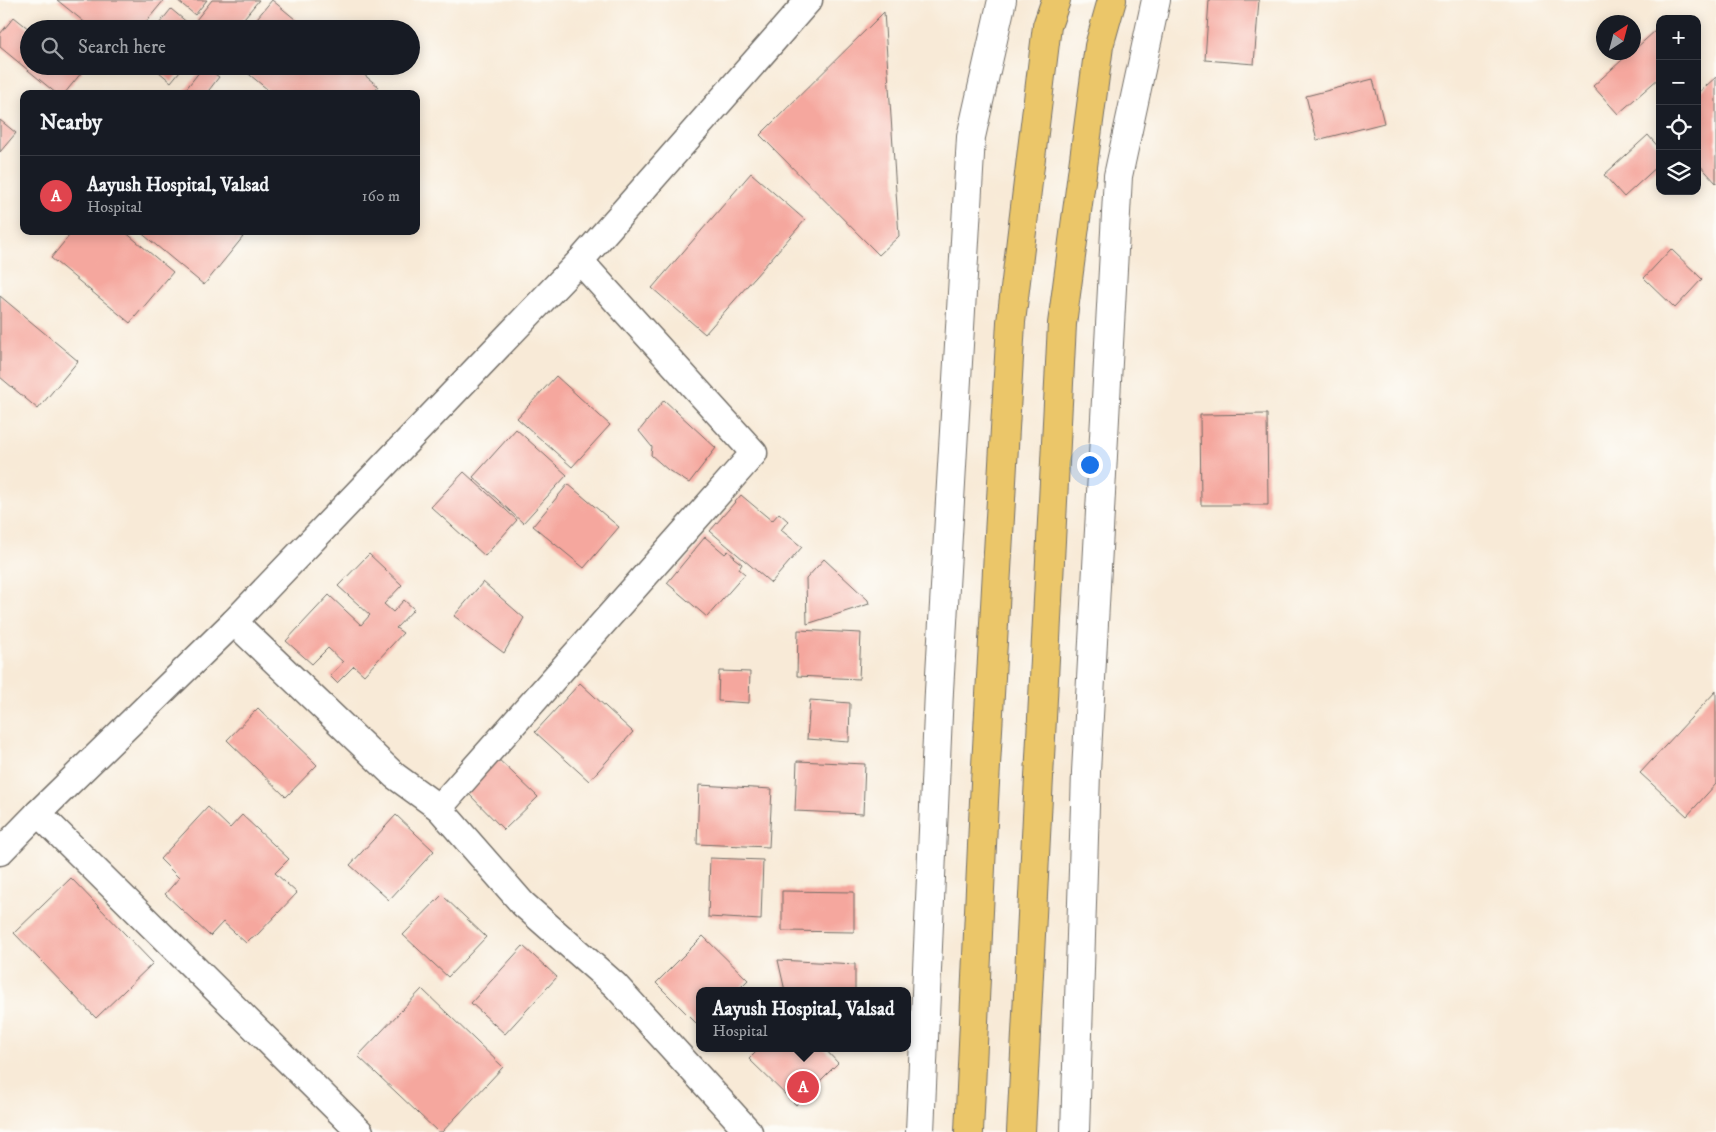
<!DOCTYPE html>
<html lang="en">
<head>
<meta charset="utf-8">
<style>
	:root { --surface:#171b24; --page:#242831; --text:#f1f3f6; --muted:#9ea1a6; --line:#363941; --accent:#c8321e }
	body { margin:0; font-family:"IM FELL DW Pica",serif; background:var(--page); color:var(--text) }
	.controls { position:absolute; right:15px; top:15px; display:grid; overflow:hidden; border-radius:10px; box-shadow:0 2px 12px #0003 }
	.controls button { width:45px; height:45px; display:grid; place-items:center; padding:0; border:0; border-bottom:1px solid var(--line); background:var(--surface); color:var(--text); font:25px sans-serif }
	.compass { position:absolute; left:1596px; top:15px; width:45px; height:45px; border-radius:50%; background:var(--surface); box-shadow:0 2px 12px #0003; rotate:36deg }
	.you { position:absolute; left:1089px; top:464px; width:18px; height:18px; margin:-12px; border:4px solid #fff; border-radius:50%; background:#1a73e8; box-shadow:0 0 0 8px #1a73e833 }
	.badge { display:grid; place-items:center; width:32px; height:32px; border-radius:50%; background:var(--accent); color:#fff; font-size:16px; font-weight:700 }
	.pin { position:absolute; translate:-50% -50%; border:2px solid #fff; box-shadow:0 1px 5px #0006 }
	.popup { position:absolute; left:696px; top:987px; width:215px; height:65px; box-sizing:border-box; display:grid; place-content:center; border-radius:10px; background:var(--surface); filter:drop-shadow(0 1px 4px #0005); font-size:16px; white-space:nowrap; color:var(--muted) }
	.popup b { font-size:19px; color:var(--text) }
	.popup::after { content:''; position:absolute; left:50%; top:100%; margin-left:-10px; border:10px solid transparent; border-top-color:var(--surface) }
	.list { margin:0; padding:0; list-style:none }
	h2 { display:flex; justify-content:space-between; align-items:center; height:65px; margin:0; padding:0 20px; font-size:21px }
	h2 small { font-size:16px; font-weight:400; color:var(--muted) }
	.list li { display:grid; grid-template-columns:32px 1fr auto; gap:15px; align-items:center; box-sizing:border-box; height:80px; padding:0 20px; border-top:1px solid var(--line) }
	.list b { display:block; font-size:19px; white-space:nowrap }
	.list p { margin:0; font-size:16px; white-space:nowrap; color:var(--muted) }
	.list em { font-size:16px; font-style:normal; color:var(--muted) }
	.icon { flex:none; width:28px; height:28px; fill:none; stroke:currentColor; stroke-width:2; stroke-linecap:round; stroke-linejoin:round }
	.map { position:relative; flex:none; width:1716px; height:1132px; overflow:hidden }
	.search { position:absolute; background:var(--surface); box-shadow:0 2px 12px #0003; left:20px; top:20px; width:400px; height:55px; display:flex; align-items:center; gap:12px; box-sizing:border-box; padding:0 18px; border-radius:28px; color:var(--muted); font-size:19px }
	.panel { position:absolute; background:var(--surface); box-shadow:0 2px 12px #0003; left:20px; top:90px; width:400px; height:145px; border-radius:10px }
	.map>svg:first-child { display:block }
</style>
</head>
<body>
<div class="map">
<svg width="1716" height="1132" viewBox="0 0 1716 1132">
	<rect width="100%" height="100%" fill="#fdfcf7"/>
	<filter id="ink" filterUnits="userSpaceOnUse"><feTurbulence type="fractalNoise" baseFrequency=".02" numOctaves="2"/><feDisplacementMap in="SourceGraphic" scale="10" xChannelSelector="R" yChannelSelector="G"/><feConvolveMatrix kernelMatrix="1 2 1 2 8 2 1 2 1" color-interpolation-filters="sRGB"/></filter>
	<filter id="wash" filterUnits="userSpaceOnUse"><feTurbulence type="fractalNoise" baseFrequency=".0096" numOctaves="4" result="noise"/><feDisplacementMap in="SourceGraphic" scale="20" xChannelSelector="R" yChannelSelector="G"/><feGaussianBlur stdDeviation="1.12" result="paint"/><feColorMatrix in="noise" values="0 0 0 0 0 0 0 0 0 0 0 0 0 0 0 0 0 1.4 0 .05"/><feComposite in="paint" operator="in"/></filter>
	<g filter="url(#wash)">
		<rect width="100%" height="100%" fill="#f8ead7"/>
		<g id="blocks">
			<g fill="#f5a79e">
				<polygon points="57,0 164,0 140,29 93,29"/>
				<polygon points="177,0 207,0 195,15"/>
				<polygon points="212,0 259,0 235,29 207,29 196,20"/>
				<polygon points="272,0 307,29 248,29"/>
				<polygon points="1209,0 1259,0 1254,64 1205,60"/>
				<polygon points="171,9 195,29 155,29"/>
				<polygon points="884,12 899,236 879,255 760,135"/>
				<polygon points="14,17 29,29 29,66 74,66 82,72 64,94 57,94 0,47 0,34"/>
				<polygon points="1655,31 1660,35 1660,77 1618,114 1593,86 1631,52 1634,52 1634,50"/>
				<polygon points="152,66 184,66 171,82"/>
				<polygon points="204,66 219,77 206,94 182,94"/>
				<polygon points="239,66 353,66 378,86 372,94 273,94"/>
				<polygon points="1716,77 1716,183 1697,162 1697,94"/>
				<polygon points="1373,79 1384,123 1317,140 1306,96"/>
				<polygon points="0,120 16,133 0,152"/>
				<polygon points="1648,135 1660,149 1660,164 1624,197 1604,175"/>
				<polygon points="751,173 805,220 705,334 652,288"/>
				<polygon points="73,231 124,231 173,272 130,323 51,258"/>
				<polygon points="139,231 237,231 243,237 204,285"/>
				<polygon points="1671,249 1702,279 1675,308 1644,278"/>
				<polygon points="0,296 78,361 38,409 0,377"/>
				<polygon points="556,376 610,425 572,467 517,418"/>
				<polygon points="664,400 716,448 689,483 668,470 651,455 652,447 639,431"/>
				<polygon points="1267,414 1268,505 1201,505 1200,415"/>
				<polygon points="516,429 567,475 523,523 473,477"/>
				<polygon points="464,472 517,520 485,556 431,507"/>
				<polygon points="568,484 619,527 584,568 533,526"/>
				<polygon points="741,495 772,521 779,513 788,521 781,530 802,547 771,583 710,531"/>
				<polygon points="705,537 725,554 728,551 735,557 734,558 742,564 739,569 745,574 707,617 667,583"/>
				<polygon points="369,554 402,585 384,604 393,612 404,600 414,609 396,628 403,633 364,675 354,666 337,683 330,676 343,662 328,648 312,664 286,641 329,595 361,625 370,615 338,586"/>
				<polygon points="824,559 868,600 869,604 807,624 806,579"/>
				<polygon points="483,582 524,618 504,653 454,616"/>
				<polygon points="798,630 861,633 859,679 797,676"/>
				<polygon points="719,671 750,672 749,703 718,701"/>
				<polygon points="580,683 633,732 589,781 535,732"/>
				<polygon points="1716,691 1716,784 1687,816 1640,773"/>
				<polygon points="810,700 850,703 849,742 807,739"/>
				<polygon points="258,708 317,765 286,797 227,740"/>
				<polygon points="494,755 538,797 504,830 466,791"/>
				<polygon points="797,761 865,764 863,814 795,811"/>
				<polygon points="699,785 772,789 769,847 697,844"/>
				<polygon points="208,807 230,828 242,815 289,859 275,873 297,893 257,935 251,938 246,943 223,922 210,936 165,894 179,878 160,859"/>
				<polygon points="396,815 434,851 389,900 350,865"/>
				<polygon points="710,858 763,860 761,920 708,917"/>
				<polygon points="71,878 153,963 96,1018 14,933"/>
				<polygon points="782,891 854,892 854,932 782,931"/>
				<polygon points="442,895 486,937 448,977 403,935"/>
				<polygon points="703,936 748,980 737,991 699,991 699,1026 656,983"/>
				<polygon points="523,946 557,977 505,1034 471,1003"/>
				<polygon points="778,960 855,964 855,991 785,991"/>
				<polygon points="422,989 503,1067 442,1132 438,1132 358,1056"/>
				<polygon points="760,1048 824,1048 838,1063 796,1105 749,1059"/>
			</g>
		</g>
	</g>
	<g filter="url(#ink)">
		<use href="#blocks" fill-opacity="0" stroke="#736e67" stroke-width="1"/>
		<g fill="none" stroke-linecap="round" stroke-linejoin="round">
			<g stroke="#736e67" stroke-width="29">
				<g id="minor">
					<polyline points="234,622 395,776 439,808 754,453 580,261"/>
					<polyline points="439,808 523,904 615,985 749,1132"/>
					<polyline points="38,813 360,1132"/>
					<polyline points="0,852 38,813 234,622 580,261 809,0"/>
				</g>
			</g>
			<g stroke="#736e67" stroke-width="30">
				<g id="tertiary">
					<polyline points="920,1132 939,691 971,137 1002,0"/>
					<polyline points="1075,1132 1086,772 1118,176 1156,0"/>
				</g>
			</g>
			<g stroke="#736e67" stroke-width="30">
				<g id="trunk">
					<polyline points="969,1132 984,801 1011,322 1047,26 1056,0"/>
					<polyline points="1021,1132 1062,324 1099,46 1112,0"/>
				</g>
			</g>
			<use href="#minor" stroke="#fff" stroke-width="26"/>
			<use href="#tertiary" stroke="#fff" stroke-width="28"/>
			<use href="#trunk" stroke="#ebc669" stroke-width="28"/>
		</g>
	</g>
</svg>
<div class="controls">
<button>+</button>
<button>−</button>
<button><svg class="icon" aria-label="locate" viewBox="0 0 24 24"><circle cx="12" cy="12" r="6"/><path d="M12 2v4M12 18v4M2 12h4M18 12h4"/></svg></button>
<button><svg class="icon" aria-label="layers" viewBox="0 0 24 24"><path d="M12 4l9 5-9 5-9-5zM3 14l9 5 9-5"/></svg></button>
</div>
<svg class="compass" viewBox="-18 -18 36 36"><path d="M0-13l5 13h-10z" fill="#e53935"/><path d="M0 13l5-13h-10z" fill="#9ea1a6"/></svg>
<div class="you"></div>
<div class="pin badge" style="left:803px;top:1087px;background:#e0444e">A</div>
<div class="popup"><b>Aayush Hospital, Valsad</b>Hospital</div>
<div class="search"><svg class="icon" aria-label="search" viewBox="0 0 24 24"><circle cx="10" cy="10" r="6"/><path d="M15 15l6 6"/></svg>Search here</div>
<section class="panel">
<h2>Nearby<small></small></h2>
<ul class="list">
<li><span class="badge" style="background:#e0444e">A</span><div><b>Aayush Hospital, Valsad</b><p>Hospital</p></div><em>160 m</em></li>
</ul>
</section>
</div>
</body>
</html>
